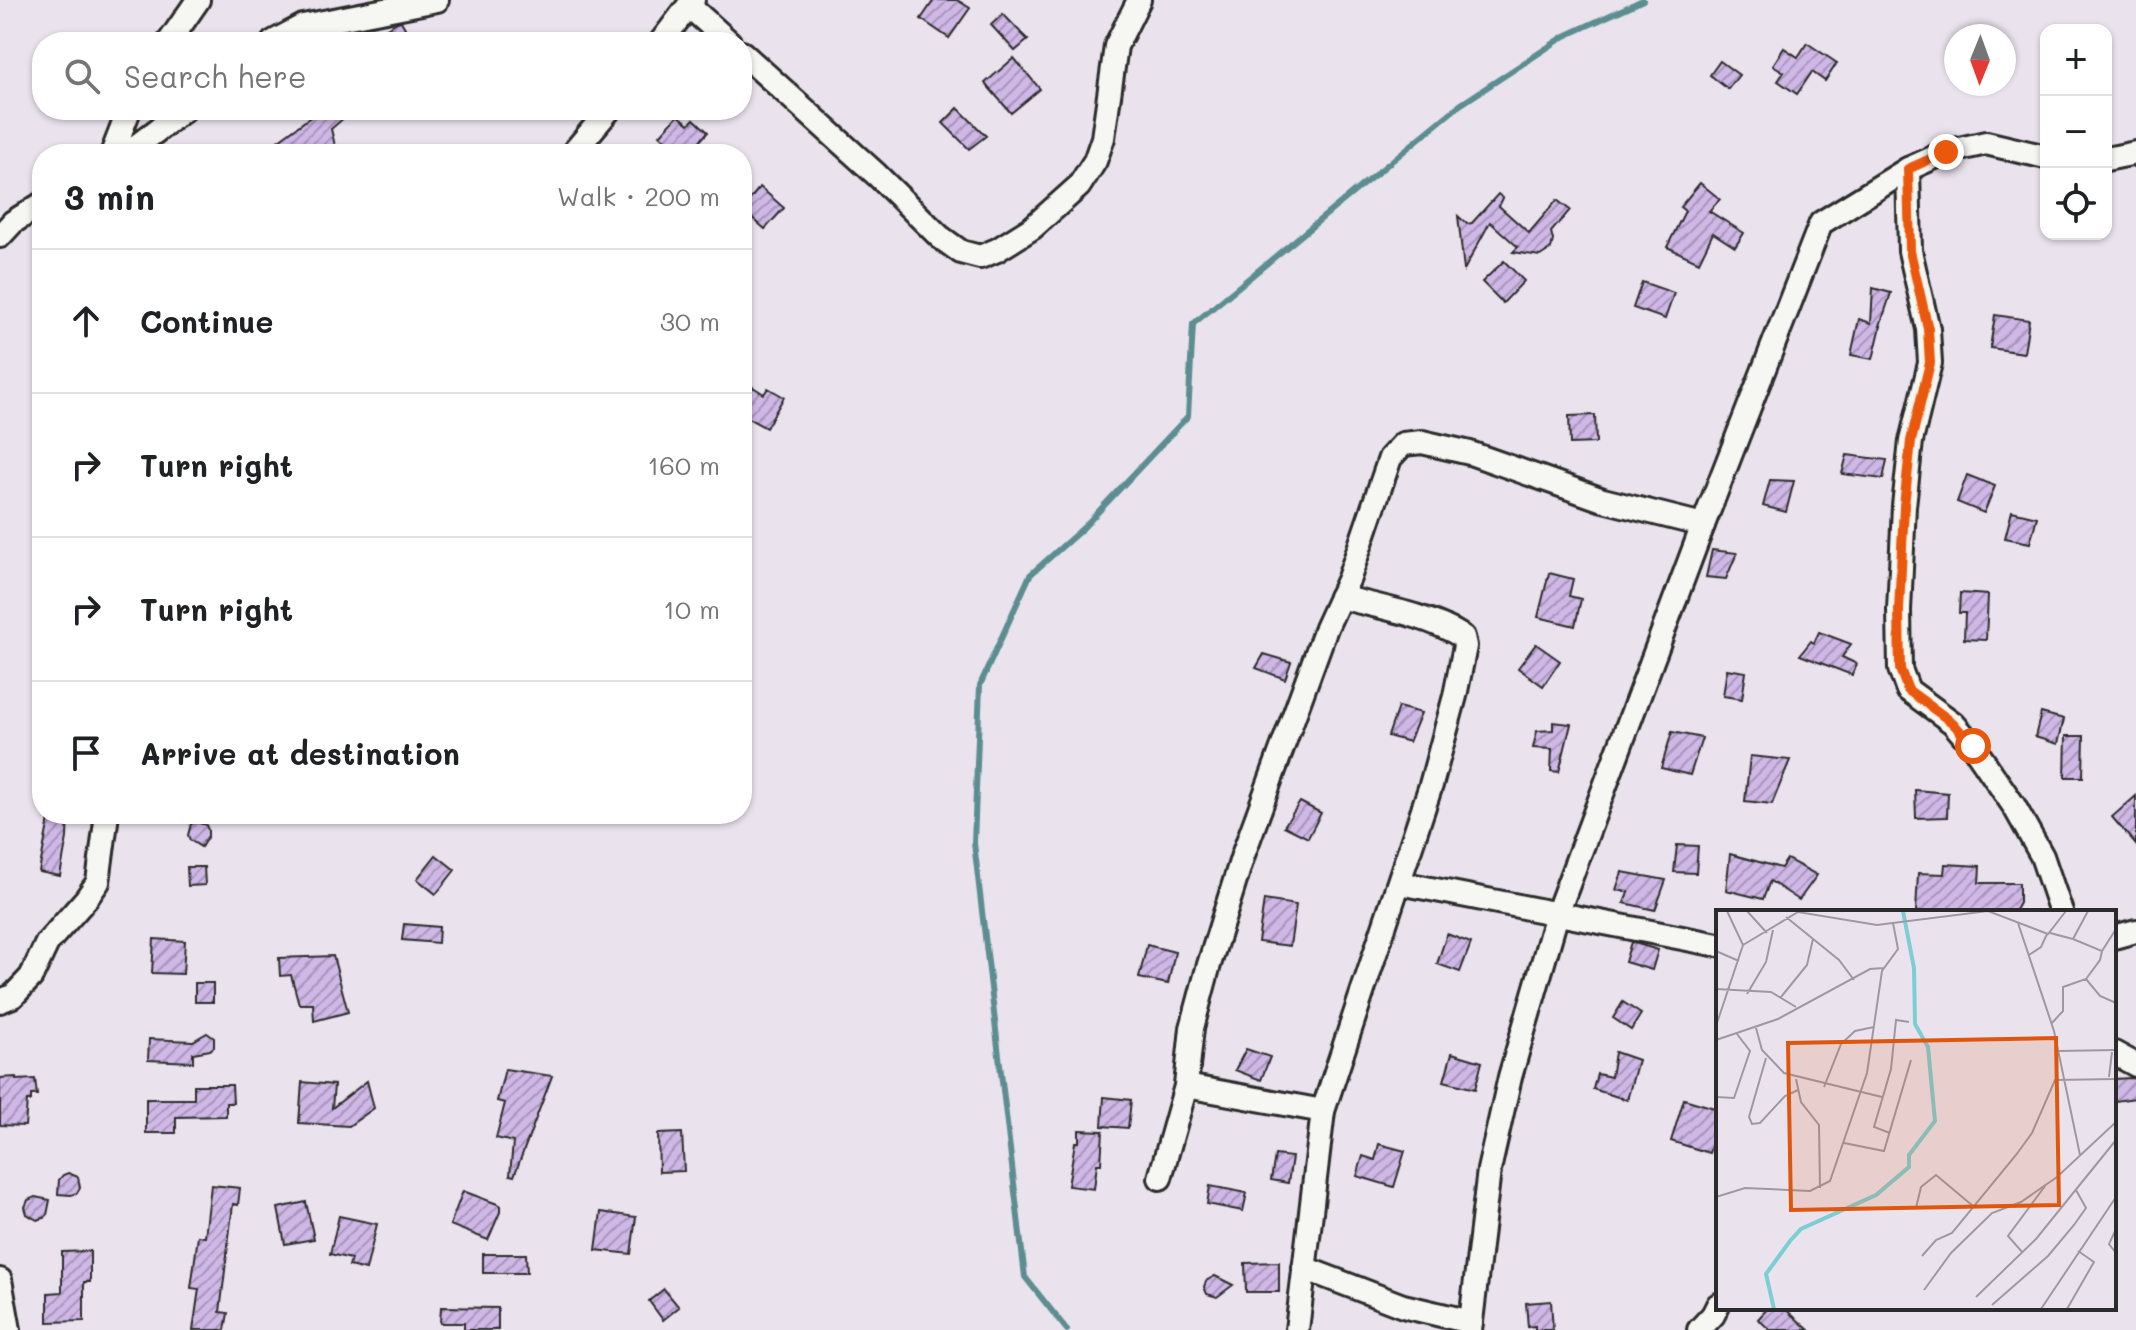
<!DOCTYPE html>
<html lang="en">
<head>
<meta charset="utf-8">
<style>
	:root { --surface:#fff; --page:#f2f2f2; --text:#202124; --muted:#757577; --line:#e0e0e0 }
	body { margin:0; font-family:Mali,sans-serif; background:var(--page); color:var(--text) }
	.controls { position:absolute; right:24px; top:24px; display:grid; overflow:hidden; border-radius:16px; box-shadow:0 2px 6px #0004 }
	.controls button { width:72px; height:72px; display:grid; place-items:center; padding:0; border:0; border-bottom:2px solid var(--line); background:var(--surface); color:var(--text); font:40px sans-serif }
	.compass { position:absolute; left:1944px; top:24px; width:72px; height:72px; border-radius:50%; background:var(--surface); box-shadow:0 2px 6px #0004; rotate:181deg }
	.stop { position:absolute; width:24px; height:24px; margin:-18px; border:6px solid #ea580c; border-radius:50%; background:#fff }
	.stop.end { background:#ea580c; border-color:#fff; box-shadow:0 2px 8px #0008 }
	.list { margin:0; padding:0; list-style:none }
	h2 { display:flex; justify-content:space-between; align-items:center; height:104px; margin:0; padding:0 32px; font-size:34px }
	h2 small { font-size:26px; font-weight:400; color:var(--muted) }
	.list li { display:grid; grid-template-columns:52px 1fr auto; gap:24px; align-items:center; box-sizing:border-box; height:144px; padding:0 32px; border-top:2px solid var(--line) }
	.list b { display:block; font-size:30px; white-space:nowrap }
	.list em { font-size:26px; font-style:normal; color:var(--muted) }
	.icon { flex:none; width:44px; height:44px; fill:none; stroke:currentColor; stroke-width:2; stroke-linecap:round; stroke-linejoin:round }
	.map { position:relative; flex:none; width:2136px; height:1330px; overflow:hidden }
	.search { position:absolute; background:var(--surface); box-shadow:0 2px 6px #0004; left:32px; top:32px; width:720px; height:88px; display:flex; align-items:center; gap:20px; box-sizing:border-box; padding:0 28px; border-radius:32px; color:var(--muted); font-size:30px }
	.panel { position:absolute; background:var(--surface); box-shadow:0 2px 6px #0004; left:32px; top:144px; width:720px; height:680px; border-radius:32px }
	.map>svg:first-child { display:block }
</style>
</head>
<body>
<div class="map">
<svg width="2136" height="1330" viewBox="0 0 2136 1330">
	<defs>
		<pattern id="building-hatch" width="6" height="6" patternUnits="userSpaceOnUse" patternTransform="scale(2)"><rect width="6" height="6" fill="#cfb7e6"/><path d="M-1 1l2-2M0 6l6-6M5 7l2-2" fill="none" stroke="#a895bb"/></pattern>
	</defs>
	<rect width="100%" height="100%" fill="#eae3ee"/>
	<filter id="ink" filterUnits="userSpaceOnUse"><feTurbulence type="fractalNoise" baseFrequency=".0125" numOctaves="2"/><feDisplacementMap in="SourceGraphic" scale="16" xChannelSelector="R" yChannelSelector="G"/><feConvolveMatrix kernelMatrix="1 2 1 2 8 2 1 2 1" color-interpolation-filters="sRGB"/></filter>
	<g filter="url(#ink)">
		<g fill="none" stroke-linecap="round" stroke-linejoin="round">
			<polyline stroke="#5c8d90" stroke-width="6" points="1067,1330 1025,1277 974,843 980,685 1030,575 1083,528 1188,416 1193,324 1460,105 1565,36 1643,0"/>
		</g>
		<g fill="url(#building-hatch)" stroke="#2b2b2b" stroke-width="2">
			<polygon points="934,0 957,0 970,8 949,38 921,19"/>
			<polygon points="1003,14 1028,40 1015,51 991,25"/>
			<polygon points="401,21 413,42 363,42 397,22"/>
			<polygon points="1807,43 1837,63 1825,81 1812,72 1797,94 1778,81 1784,72 1773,65 1784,48 1798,57"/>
			<polygon points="1014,58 1040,89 1011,113 985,83"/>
			<polygon points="1720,61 1739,75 1728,89 1710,75"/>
			<polygon points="958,108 986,136 969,149 943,123"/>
			<polygon points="320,110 353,110 331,129 337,154 284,154 275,143"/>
			<polygon points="678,115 689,124 694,119 708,132 688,154 681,154 660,135"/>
			<polygon points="1700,183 1720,199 1709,211 1744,233 1735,247 1713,233 1699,262 1667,247 1685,211 1680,207"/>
			<polygon points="760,187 784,208 765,229 742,209"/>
			<polygon points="1498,194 1503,198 1499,206 1529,233 1557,200 1570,210 1551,232 1553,240 1551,249 1540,256 1513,252 1518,247 1490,222 1464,270 1458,216 1467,224 1472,223"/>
			<polygon points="1504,261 1524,281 1503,303 1482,282"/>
			<polygon points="1642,282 1674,293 1665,319 1633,308"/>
			<polygon points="1873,288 1891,293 1880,326 1881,326 1873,359 1851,355 1859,319 1871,323"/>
			<polygon points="1995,315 2029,320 2024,353 1990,348"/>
			<polygon points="753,387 764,394 768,388 784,397 766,428 742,415 742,405"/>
			<polygon points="1595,415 1596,443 1570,444 1569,416"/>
			<polygon points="1847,455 1887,460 1883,479 1842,474"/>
			<polygon points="1967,475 1995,486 1984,513 1957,502"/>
			<polygon points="1770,480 1794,481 1786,512 1763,506"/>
			<polygon points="2012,511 2037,517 2030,543 2005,538"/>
			<polygon points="1712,550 1737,553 1726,579 1706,577"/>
			<polygon points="1549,573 1573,579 1569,596 1581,599 1575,626 1538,617"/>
			<polygon points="1960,593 1988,595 1986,640 1964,639 1965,613 1959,613"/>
			<polygon points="1819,632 1851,644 1842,657 1857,664 1852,675 1800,655 1811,641 1814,643"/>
			<polygon points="1536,644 1560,661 1543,686 1518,668"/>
			<polygon points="1264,654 1291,662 1285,679 1256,668"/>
			<polygon points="1727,669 1746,672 1742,699 1723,696"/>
			<polygon points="1398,707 1421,713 1409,742 1388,736"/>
			<polygon points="2041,713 2064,719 2058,744 2035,737"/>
			<polygon points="1553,722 1571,724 1559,772 1551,771 1552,749 1533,748 1537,731 1553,730"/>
			<polygon points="1672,732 1702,738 1690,775 1661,768"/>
			<polygon points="2066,736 2084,736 2083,777 2065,777"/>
			<polygon points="1750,756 1790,760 1772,804 1745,801"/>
			<polygon points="1915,790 1948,793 1947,817 1916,818"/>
			<polygon points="2136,796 2136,845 2112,817"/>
			<polygon points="1300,802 1321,813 1308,838 1284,826"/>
			<polygon points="50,814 68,814 67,838 60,876 39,872"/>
			<polygon points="196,822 206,825 208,830 208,836 201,847 190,840 188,835 191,824"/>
			<polygon points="1677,845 1698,846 1696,873 1674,872"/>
			<polygon points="1730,854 1781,868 1787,859 1817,875 1799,900 1770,881 1763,899 1726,890"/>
			<polygon points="436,855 455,870 436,894 417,879"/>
			<polygon points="1945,864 1980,866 1979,883 2019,883 2019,903 2014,912 1916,912 1918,873 1944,874"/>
			<polygon points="187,867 204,867 205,885 188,886"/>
			<polygon points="1622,872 1666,880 1655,910 1624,903 1628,892 1616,890"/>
			<polygon points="1264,900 1296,905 1290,946 1258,942"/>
			<polygon points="404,924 439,927 438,943 402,940"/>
			<polygon points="1447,934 1471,943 1460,972 1437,964"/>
			<polygon points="154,939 185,941 183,974 152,973"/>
			<polygon points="1631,942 1658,950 1652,970 1625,962"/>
			<polygon points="1147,945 1175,952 1168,984 1139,978"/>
			<polygon points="333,956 348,1012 314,1021 313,1004 299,1004 291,975 280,976 279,958"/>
			<rect x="195" y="983" width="18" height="19"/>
			<polygon points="1623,1002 1641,1014 1631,1030 1613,1018"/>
			<polygon points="207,1033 214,1038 214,1047 210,1050 193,1053 193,1062 148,1060 149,1039 193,1041"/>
			<polygon points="1246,1049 1270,1057 1261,1080 1235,1070"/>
			<polygon points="1615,1052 1638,1060 1627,1100 1593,1089 1597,1074 1611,1077"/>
			<polygon points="1452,1053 1482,1062 1475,1089 1444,1081"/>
			<polygon points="505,1069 552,1076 514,1176 510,1175 513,1142 496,1138 505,1103 497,1101"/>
			<polygon points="16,1077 16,1080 35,1079 37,1095 31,1095 31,1101 27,1101 25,1126 0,1125 0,1078"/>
			<polygon points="2131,1078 2136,1079 2136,1098 2114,1101 2114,1079"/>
			<polygon points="367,1081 374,1108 349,1126 299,1123 302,1082 334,1085 332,1108"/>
			<polygon points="194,1085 232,1085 233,1103 226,1103 226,1116 176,1117 176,1133 146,1133 146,1099 194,1099"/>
			<polygon points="1104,1097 1131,1100 1128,1128 1102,1126"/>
			<polygon points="1684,1099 1718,1109 1718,1125 1709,1153 1671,1141"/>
			<polygon points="1079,1130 1103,1131 1101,1164 1097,1164 1094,1189 1068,1186 1075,1142 1079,1142"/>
			<polygon points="682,1133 684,1171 659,1172 658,1134"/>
			<polygon points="1379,1144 1405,1151 1394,1187 1357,1176 1363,1156 1375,1160"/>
			<polygon points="1275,1155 1292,1157 1288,1183 1271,1180"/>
			<polygon points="68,1173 78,1177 80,1188 77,1193 71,1195 58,1194 59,1180 63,1175"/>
			<polygon points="211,1185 240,1188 238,1205 233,1204 220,1312 228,1313 225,1330 193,1330 199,1289 191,1288 198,1236 205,1237"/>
			<polygon points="1210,1186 1247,1193 1243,1211 1207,1204"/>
			<polygon points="463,1191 500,1205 500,1212 488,1240 450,1225"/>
			<polygon points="35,1197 50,1200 47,1215 44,1218 37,1220 27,1214 25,1207 28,1200"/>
			<polygon points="306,1202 314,1239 285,1244 278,1208"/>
			<polygon points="601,1212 636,1217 631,1254 596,1250"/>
			<polygon points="339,1216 377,1224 366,1270 349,1266 351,1259 330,1254"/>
			<polygon points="90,1251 90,1282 84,1282 84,1321 48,1322 48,1293 62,1292 62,1252"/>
			<polygon points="483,1254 526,1254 527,1273 483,1273"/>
			<polygon points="1279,1262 1279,1292 1246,1292 1245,1263"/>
			<polygon points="1215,1276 1233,1285 1217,1297 1207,1294 1204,1287 1206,1281"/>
			<polygon points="664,1289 679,1307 663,1320 649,1301"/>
			<polygon points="1551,1301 1553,1330 1535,1330 1535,1326 1528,1327 1526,1303"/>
			<polygon points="441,1307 498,1308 498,1330 464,1330 464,1323 440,1323"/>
			<polygon points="1768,1308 1784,1308 1809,1330 1770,1330 1758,1319"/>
		</g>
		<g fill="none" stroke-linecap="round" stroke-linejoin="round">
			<g stroke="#2b2b2b" stroke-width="28">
				<g id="minor">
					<polyline points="689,6 729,42"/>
					<polyline points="169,42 198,0"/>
					<polyline points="273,42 303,26 437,0"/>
					<polyline points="661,42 693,0"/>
					<polyline points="742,53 877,175 940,237 961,252 980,257 997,250 1032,228 1079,186 1095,161 1103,138 1116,46 1139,0"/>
					<polyline points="112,154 129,110"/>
					<polyline points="126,154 184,110"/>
					<polyline points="572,154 609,110"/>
					<polyline points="2106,159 2136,153"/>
					<polyline points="1908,169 1910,251 1928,329 1930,363 1911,441 1904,506 1899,610 1900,669 1908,690 1953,723 1973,746 2014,806 2042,856 2061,912"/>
					<polyline points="0,236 13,222 42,204"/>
					<polyline points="1400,883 1718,945"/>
					<polyline points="2114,937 2136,931"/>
					<polyline points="0,1001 13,996 31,977 47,943 86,899 98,882 107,814"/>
					<polyline points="2114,1053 2136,1065"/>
					<polyline points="1186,1086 1323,1111"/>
					<polyline points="1160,1178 1186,1086 1192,1028 1208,968 1243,855 1326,628 1349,578 1390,458 1403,444 1422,442 1470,453 1603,500 1703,525"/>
					<polyline points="1304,1268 1403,1306 1471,1322"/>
					<polyline points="0,1280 9,1330"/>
					<path d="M1297,1330L1323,1111L1431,785L1455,696L1465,646L1463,637C1429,615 1379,607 1340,597"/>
					<polyline points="1470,1330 1489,1170 1510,1077 1557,914 1703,525 1821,223 1908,169 1946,152 1986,143 2046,157"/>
					<polyline points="1699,1330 1713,1315 1718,1305"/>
				</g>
			</g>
			<use href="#minor" stroke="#f6f6f2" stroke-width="22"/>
		</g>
	</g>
	<g fill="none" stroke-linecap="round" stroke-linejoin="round" filter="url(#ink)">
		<polyline stroke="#ea580c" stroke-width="10" points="1946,152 1908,169 1910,251 1928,329 1930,363 1911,441 1904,506 1899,610 1900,669 1908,690 1953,723 1973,746"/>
	</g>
	<g transform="translate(1716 910)">
		<rect width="400" height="400" fill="#eae3ee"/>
		<path fill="none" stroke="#7dced4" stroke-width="4" d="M58,399L50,364L74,331L85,319L160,285L193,257V245L219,211L212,137L199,114L198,58L187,1"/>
		<path fill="none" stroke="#9e99a0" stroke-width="2" d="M31,1L51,23M70,7L123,50L138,70M302,13L338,121L364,245M334,23L357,29L372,1M27,35L82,2L161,15L272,1L332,24L350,1M0,41L23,51M386,41L400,19M313,45L325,37L331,24M370,69L384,86L400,93M0,79L55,82L80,97M31,84L50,52L57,20M65,87L91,55L97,29M335,114L347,101V77L370,69L384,50L386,41L357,29M0,116L27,35L11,1M40,118L46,140L68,163L166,187M0,130L62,109L154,59L168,58M342,141L400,140M50,148L33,207L36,214L44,213L69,186L82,180M393,167L396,142M80,169L85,192L103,215L104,278M108,177L125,134L139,121L158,117M0,187L18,188L34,141L21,124M174,223L158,217L175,159L180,110L193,112M128,233L168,241L195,150M0,287L29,278L94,281L114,271L151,163L166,61L182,39L177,13M200,298L205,277L220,265L257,296M400,319L393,334L400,343M307,343L292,326L329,276M206,346L220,330L236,323L300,245L316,223L339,170L400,169M208,380L235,343L276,303L305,292L341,267L400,212M260,387L320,329L400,230M276,395L332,346L358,315L370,298L360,280M325,399L400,287M351,399L378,352L362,341"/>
		<path fill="#df570e" fill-opacity="0.15" stroke="#df570e" stroke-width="4" d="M340,128L343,295L75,300L72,133Z"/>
		<rect width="400" height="400" fill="none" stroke="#2b2b2b" stroke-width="4"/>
	</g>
</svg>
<div class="controls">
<button>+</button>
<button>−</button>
<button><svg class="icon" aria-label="locate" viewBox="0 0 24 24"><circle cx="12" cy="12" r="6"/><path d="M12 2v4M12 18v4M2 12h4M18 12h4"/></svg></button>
</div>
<svg class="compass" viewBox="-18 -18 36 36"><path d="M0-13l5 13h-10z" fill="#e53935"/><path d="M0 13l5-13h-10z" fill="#757577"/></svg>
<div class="stop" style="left:1973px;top:746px"></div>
<div class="stop end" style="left:1946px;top:152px"></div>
<div class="search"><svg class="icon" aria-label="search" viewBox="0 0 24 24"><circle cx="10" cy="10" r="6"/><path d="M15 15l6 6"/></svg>Search here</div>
<section class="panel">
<h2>3 min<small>Walk · 200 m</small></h2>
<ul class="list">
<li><svg class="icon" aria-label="ahead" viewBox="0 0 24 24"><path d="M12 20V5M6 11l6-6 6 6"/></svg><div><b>Continue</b></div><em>30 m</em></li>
<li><svg class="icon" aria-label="right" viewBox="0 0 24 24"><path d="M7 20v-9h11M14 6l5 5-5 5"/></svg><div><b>Turn right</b></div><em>160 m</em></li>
<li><svg class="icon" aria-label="right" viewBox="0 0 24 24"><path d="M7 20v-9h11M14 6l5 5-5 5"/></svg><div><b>Turn right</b></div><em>10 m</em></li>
<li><svg class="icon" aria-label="arrive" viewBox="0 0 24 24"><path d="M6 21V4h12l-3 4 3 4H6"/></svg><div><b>Arrive at destination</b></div></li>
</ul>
</section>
</div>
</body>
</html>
